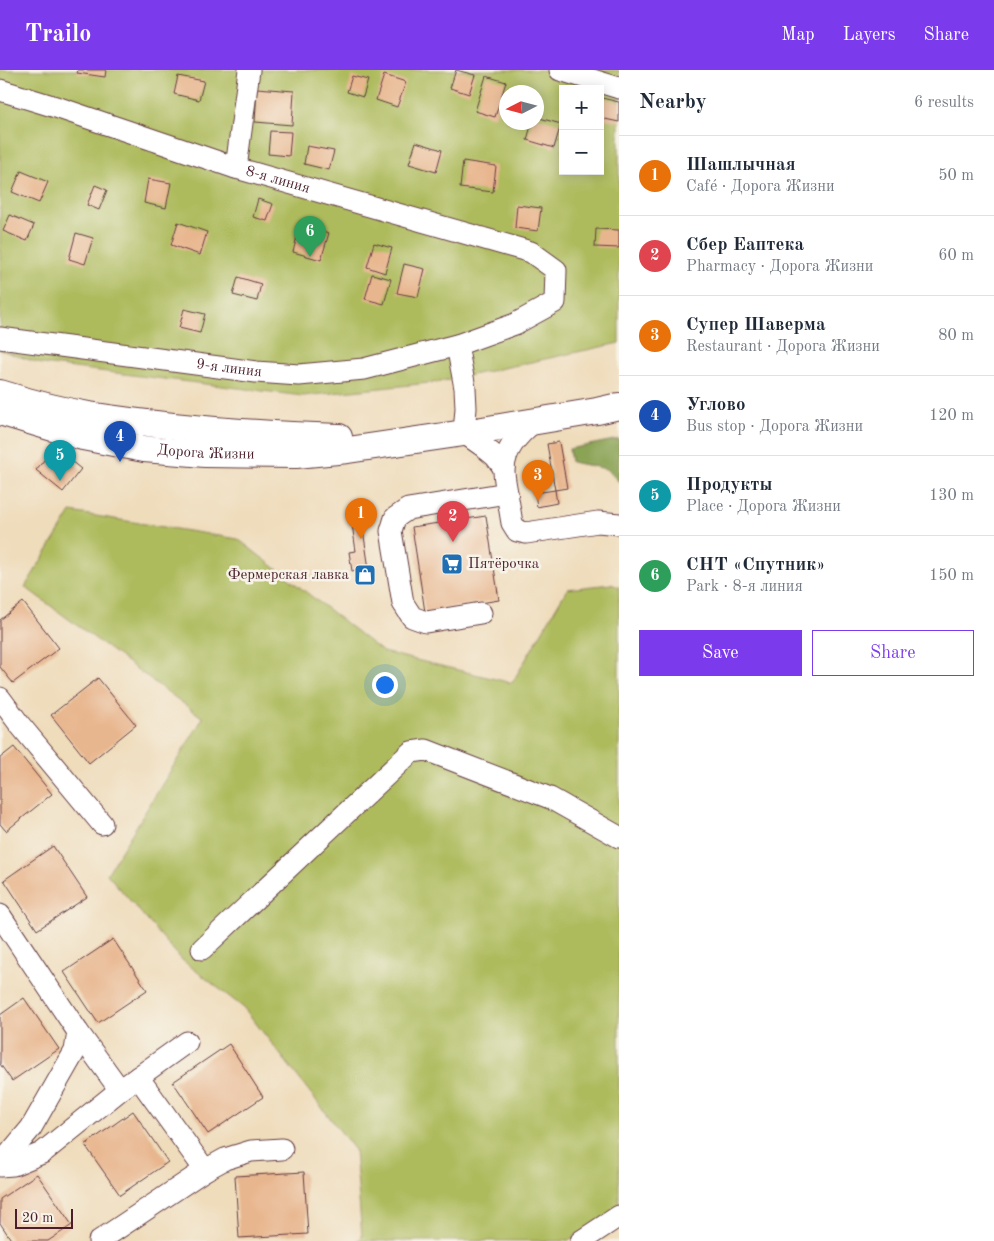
<!DOCTYPE html>
<html lang="en">
<head>
<meta charset="utf-8">
<style>
	:root { --surface:#fff; --page:#f2f2f3; --text:#1f2937; --muted:#747a83; --line:#e0e1e3; --accent:#7c3aed }
	body { margin:0; font-family:"Old Standard TT",serif; background:var(--page); color:var(--text) }
	.controls { position:absolute; right:15px; top:15px; display:grid; overflow:hidden; border-radius:0px; box-shadow:0 2px 12px #0003 }
	.controls button { width:45px; height:45px; display:grid; place-items:center; padding:0; border:0; border-bottom:1px solid var(--line); background:var(--surface); color:var(--text); font:25px sans-serif }
	.compass { position:absolute; left:499px; top:15px; width:45px; height:45px; border-radius:50%; background:var(--surface); box-shadow:0 2px 12px #0003; rotate:264deg }
	.scale { position:absolute; left:15px; bottom:12px; width:58px; box-sizing:border-box; padding-left:5px; border:2px solid #4a1f2b; border-top:0; font-size:14px; line-height:18px; white-space:nowrap; color:#4a1f2b; -webkit-text-stroke:4px #f7f3e8; paint-order:stroke }
	.you { position:absolute; left:384px; top:614px; width:18px; height:18px; margin:-12px; border:4px solid #fff; border-radius:50%; background:#1a73e8; box-shadow:0 0 0 8px #1a73e833 }
	.badge { display:grid; place-items:center; width:32px; height:32px; border-radius:50%; background:var(--accent); color:#fff; font-size:16px; font-weight:700 }
	.pin { position:absolute; translate:-50% -41px; filter:drop-shadow(0 1px 2px #0008) }
	.pin::after { content:''; position:absolute; top:26px; width:18px; height:15px; background:inherit; clip-path:polygon(0 0,100% 0,50% 100%) }
	.list { margin:0; padding:0; list-style:none }
	h2 { display:flex; justify-content:space-between; align-items:center; height:65px; margin:0; padding:0 20px; font-size:21px }
	h2 small { font-size:16px; font-weight:400; color:var(--muted) }
	.list li { display:grid; grid-template-columns:32px 1fr auto; gap:15px; align-items:center; box-sizing:border-box; height:80px; padding:0 20px; border-top:1px solid var(--line) }
	.list b { display:block; font-size:19px; white-space:nowrap }
	.list p { margin:0; font-size:16px; white-space:nowrap; color:var(--muted) }
	.list em { font-size:16px; font-style:normal; color:var(--muted) }
	.actions { display:flex; gap:10px; padding:15px 20px }
	.actions a { flex:1; padding:11px 0; border:1px solid var(--accent); border-radius:0px; text-align:center; font-size:18px; color:var(--accent) }
	.actions .main { background:var(--accent); color:#fff }
	.map { position:relative; flex:none; width:619px; height:1171px; overflow:hidden }
	header { display:flex; align-items:center; gap:30px; box-sizing:border-box; height:70px; padding:0 25px; background:var(--accent); color:#fff }
	header strong { font-size:24px }
	nav { display:flex; gap:28px; margin-inline-start:auto; font-size:18px }
	main { display:flex }
	aside { flex:1; background:var(--surface) }
	.map>svg:first-child { display:block }
</style>
</head>
<body>
<header>
<strong>Trailo</strong>
<nav><a>Map</a><a>Layers</a><a>Share</a></nav>
</header>
<main>
<div class="map">
<svg width="619" height="1171" viewBox="0 0 619 1171">
	<rect width="100%" height="100%" fill="#f7f3e8"/>
	<filter id="ink" filterUnits="userSpaceOnUse"><feTurbulence type="fractalNoise" baseFrequency=".02" numOctaves="2"/><feDisplacementMap in="SourceGraphic" scale="10" xChannelSelector="R" yChannelSelector="G"/><feConvolveMatrix kernelMatrix="1 2 1 2 8 2 1 2 1" color-interpolation-filters="sRGB"/></filter>
	<filter id="wash" filterUnits="userSpaceOnUse"><feTurbulence type="fractalNoise" baseFrequency=".0096" numOctaves="4" result="noise"/><feDisplacementMap in="SourceGraphic" scale="20" xChannelSelector="R" yChannelSelector="G"/><feGaussianBlur stdDeviation="1.12" result="paint"/><feColorMatrix in="noise" values="0 0 0 0 0 0 0 0 0 0 0 0 0 0 0 0 0 1.4 0 .05"/><feComposite in="paint" operator="in"/></filter>
	<g filter="url(#wash)">
		<rect width="100%" height="100%" fill="#efdcbb"/>
		<g fill="#aebb5d" stroke="#7c6d44" fill-rule="evenodd">
			<path d="M0,0H619V273L439,312L303,326L42,294L0,280ZM563,19H600V101H563ZM507,22H536V52H507Z"/>
			<polygon points="71,442 238,469 383,582 512,613 567,519 611,514 619,517 619,1138 615,1141 567,1171 357,1171 362,1167 355,1080 244,938 182,890 107,804 203,648 25,517"/>
		</g>
		<polygon fill="#8aa354" stroke="#6a6140" points="619,369 619,412 607,399 571,392 569,379"/>
		<g id="blocks">
			<g fill="#e8b68e">
				<polygon points="78,0 106,0 105,7 77,3"/>
				<polygon points="456,0 475,5 469,24 450,18"/>
				<polygon points="384,5 406,12 397,37 376,30"/>
				<polygon points="178,6 204,11 199,30 174,24"/>
				<polygon points="352,6 368,10 363,27 347,22"/>
				<polygon points="486,6 506,12 495,47 475,41"/>
				<polygon points="257,18 294,21 292,55 255,52"/>
				<polygon points="602,28 619,32 619,52 600,48 600,36"/>
				<polygon points="536,47 561,54 554,78 527,70 532,52 536,52"/>
				<polygon points="270,61 291,62 289,86 268,84"/>
				<polygon points="416,72 442,80 436,102 409,94"/>
				<polygon points="307,76 334,81 329,100 304,94"/>
				<polygon points="463,91 496,96 493,122 460,118"/>
				<polygon points="21,101 48,112 39,133 12,122"/>
				<polygon points="148,109 171,113 166,138 144,133"/>
				<polygon points="95,115 107,120 99,140 87,135"/>
				<polygon points="258,129 273,134 267,151 253,147"/>
				<polygon points="517,135 541,138 538,161 515,158"/>
				<polygon points="10,145 34,155 27,171 3,161"/>
				<polygon points="178,152 207,162 200,185 171,175"/>
				<polygon points="300,155 329,163 321,190 293,182"/>
				<polygon points="596,159 619,160 619,178 595,177"/>
				<polygon points="76,163 93,168 85,194 69,189"/>
				<polygon points="374,173 392,178 385,203 367,197"/>
				<polygon points="404,194 425,199 418,227 397,223"/>
				<polygon points="372,204 391,209 384,234 365,229"/>
				<polygon points="238,207 261,214 257,231 233,225"/>
				<polygon points="184,239 205,244 200,263 179,258"/>
				<polygon points="559,372 567,418 555,420 547,374"/>
				<polygon points="49,384 66,398 71,391 81,399 63,422 36,400"/>
				<polygon points="555,420 557,433 537,437 535,423"/>
				<polygon points="360,440 371,512 361,513 359,500 352,501 349,482 356,481 350,441"/>
				<polygon points="486,446 499,530 425,542 412,457"/>
				<polygon points="23,532 59,578 13,613 0,597 0,550"/>
				<polygon points="98,608 136,655 89,693 51,645"/>
				<polygon points="14,677 52,724 6,761 0,754 0,688"/>
				<polygon points="53,776 87,827 37,860 4,810"/>
				<polygon points="113,869 147,920 98,953 64,902"/>
				<polygon points="24,928 59,979 12,1011 0,994 0,945"/>
				<polygon points="229,974 263,1027 208,1064 173,1012"/>
				<polygon points="133,1041 168,1092 120,1125 85,1075"/>
				<polygon points="304,1102 308,1164 239,1168 235,1106"/>
				<polygon points="37,1104 72,1155 48,1171 12,1171 0,1153 0,1129"/>
			</g>
		</g>
	</g>
	<g filter="url(#ink)">
		<use href="#blocks" fill-opacity="0" stroke="#633b41" stroke-width="1"/>
		<g fill="none" stroke-linecap="round" stroke-linejoin="round">
			<g stroke="#633b41" stroke-width="23">
				<g id="minor">
					<polyline points="560,0 619,18"/>
					<path id="s1" d="M0,20L59,38L236,98L531,182L556,200L555,232L515,254L457,275L465,318L466,338L464,363L484,377L495,386L504,398"/>
					<polyline points="236,98 249,0"/>
					<path id="s2" d="M0,268L256,302L299,305L364,299L457,275"/>
					<polyline points="507,423 512,453 517,461 526,463 598,452 619,454"/>
					<path d="M481,543L426,552L412,547L403,533L391,461L395,448L408,439L507,423C506,416 504,408 504,400C504,380 520,363 534,352"/>
					<polyline points="0,628 20,655 102,754"/>
					<polyline points="0,845 78,962 120,1020"/>
					<polyline points="202,879 411,682 426,680 550,728 619,767"/>
					<polyline points="138,1007 205,1100"/>
					<polyline points="0,1095 31,1058 75,981 78,962"/>
					<polyline points="0,1096 13,1095 42,1083 120,1020 187,972"/>
					<polyline points="99,1171 205,1100 225,1089 251,1081 282,1079"/>
					<polyline points="581,1171 619,1146"/>
				</g>
			</g>
			<g stroke="#633b41" stroke-width="28">
				<g id="major">
					<path d="M0,323C29,332 59,340 89,345C172,358 255,364 339,367"/>
					<path id="s3" d="M0,342L83,367L144,379L205,384L296,385L348,380L464,363L597,341L619,336"/>
				</g>
			</g>
			<use href="#minor" stroke="#fff" stroke-width="21"/>
			<use href="#major" stroke="#fff" stroke-width="26"/>
		</g>
	</g>
	<defs>
		<g id="supermarket-square" transform="scale(1.125)"><rect x="-9" y="-9" width="18" height="18" rx="4" fill="#1f6fb2" stroke="#f7f3e8"/><path d="M-6-5.5h2.5l.6 2H6L4.5 2H-2.5L-4.4-4H-6ZM-1.5 3.2a1.3 1.3 0 1 0 .1 0ZM3 3.2a1.3 1.3 0 1 0 .1 0Z" fill="#fff"/></g>
		<g id="shop-square" transform="scale(1.125)"><rect x="-9" y="-9" width="18" height="18" rx="4" fill="#1f6fb2" stroke="#f7f3e8"/><path d="M-5-2.5h2.3a2.7 3.5 0 0 1 5.4 0H5L5.5 6h-11ZM-1.5-2.5h3a1.5 2.3 0 0 0-3 0Z" fill="#fff"/></g>
	</defs>
	<g fill-rule="evenodd">
		<use href="#supermarket-square" x="452" y="494"/>
		<use href="#shop-square" x="365" y="505"/>
	</g>
	<g text-anchor="middle" dominant-baseline="central" stroke-width="5" stroke-linejoin="round" paint-order="stroke">
		<g font-size="15" fill="#4a1f2b" stroke="#f7f3e8">
			<text stroke="none"><textPath href="#s1" startOffset="292">8-я линия</textPath></text>
			<text stroke="none"><textPath href="#s2" startOffset="231">9-я линия</textPath></text>
			<text stroke="none"><textPath href="#s3" startOffset="211">Дорога Жизни</textPath></text>
		</g>
		<g font-size="15" fill="#4a1f2b" stroke="#f7f3e8" text-anchor="start">
			<text x="468" y="494">Пятёрочка</text>
			<text x="349" y="505" text-anchor="end">Фермерская лавка</text>
		</g>
	</g>
</svg>
<div class="controls">
<button>+</button>
<button>−</button>
</div>
<svg class="compass" viewBox="-18 -18 36 36"><path d="M0-13l5 13h-10z" fill="#e53935"/><path d="M0 13l5-13h-10z" fill="#747a83"/></svg>
<div class="scale">20 m</div>
<div class="you"></div>
<div class="pin badge" style="left:361px;top:469px;background:#e8710a">1</div>
<div class="pin badge" style="left:453px;top:472px;background:#e0444e">2</div>
<div class="pin badge" style="left:538px;top:431px;background:#e8710a">3</div>
<div class="pin badge" style="left:120px;top:392px;background:#1a4fb4">4</div>
<div class="pin badge" style="left:60px;top:411px;background:#0f9aa8">5</div>
<div class="pin badge" style="left:310px;top:187px;background:#2e9e5b">6</div>
</div>
<aside>
<h2>Nearby<small>6 results</small></h2>
<ul class="list">
<li><span class="badge" style="background:#e8710a">1</span><div><b>Шашлычная</b><p>Café · Дорога Жизни</p></div><em>50 m</em></li>
<li><span class="badge" style="background:#e0444e">2</span><div><b>Сбер Еаптека</b><p>Pharmacy · Дорога Жизни</p></div><em>60 m</em></li>
<li><span class="badge" style="background:#e8710a">3</span><div><b>Супер Шаверма</b><p>Restaurant · Дорога Жизни</p></div><em>80 m</em></li>
<li><span class="badge" style="background:#1a4fb4">4</span><div><b>Углово</b><p>Bus stop · Дорога Жизни</p></div><em>120 m</em></li>
<li><span class="badge" style="background:#0f9aa8">5</span><div><b>Продукты</b><p>Place · Дорога Жизни</p></div><em>130 m</em></li>
<li><span class="badge" style="background:#2e9e5b">6</span><div><b>СНТ «Спутник»</b><p>Park · 8-я линия</p></div><em>150 m</em></li>
</ul>
<div class="actions"><a class="main">Save</a><a>Share</a></div>
</aside>
</main>
</body>
</html>
